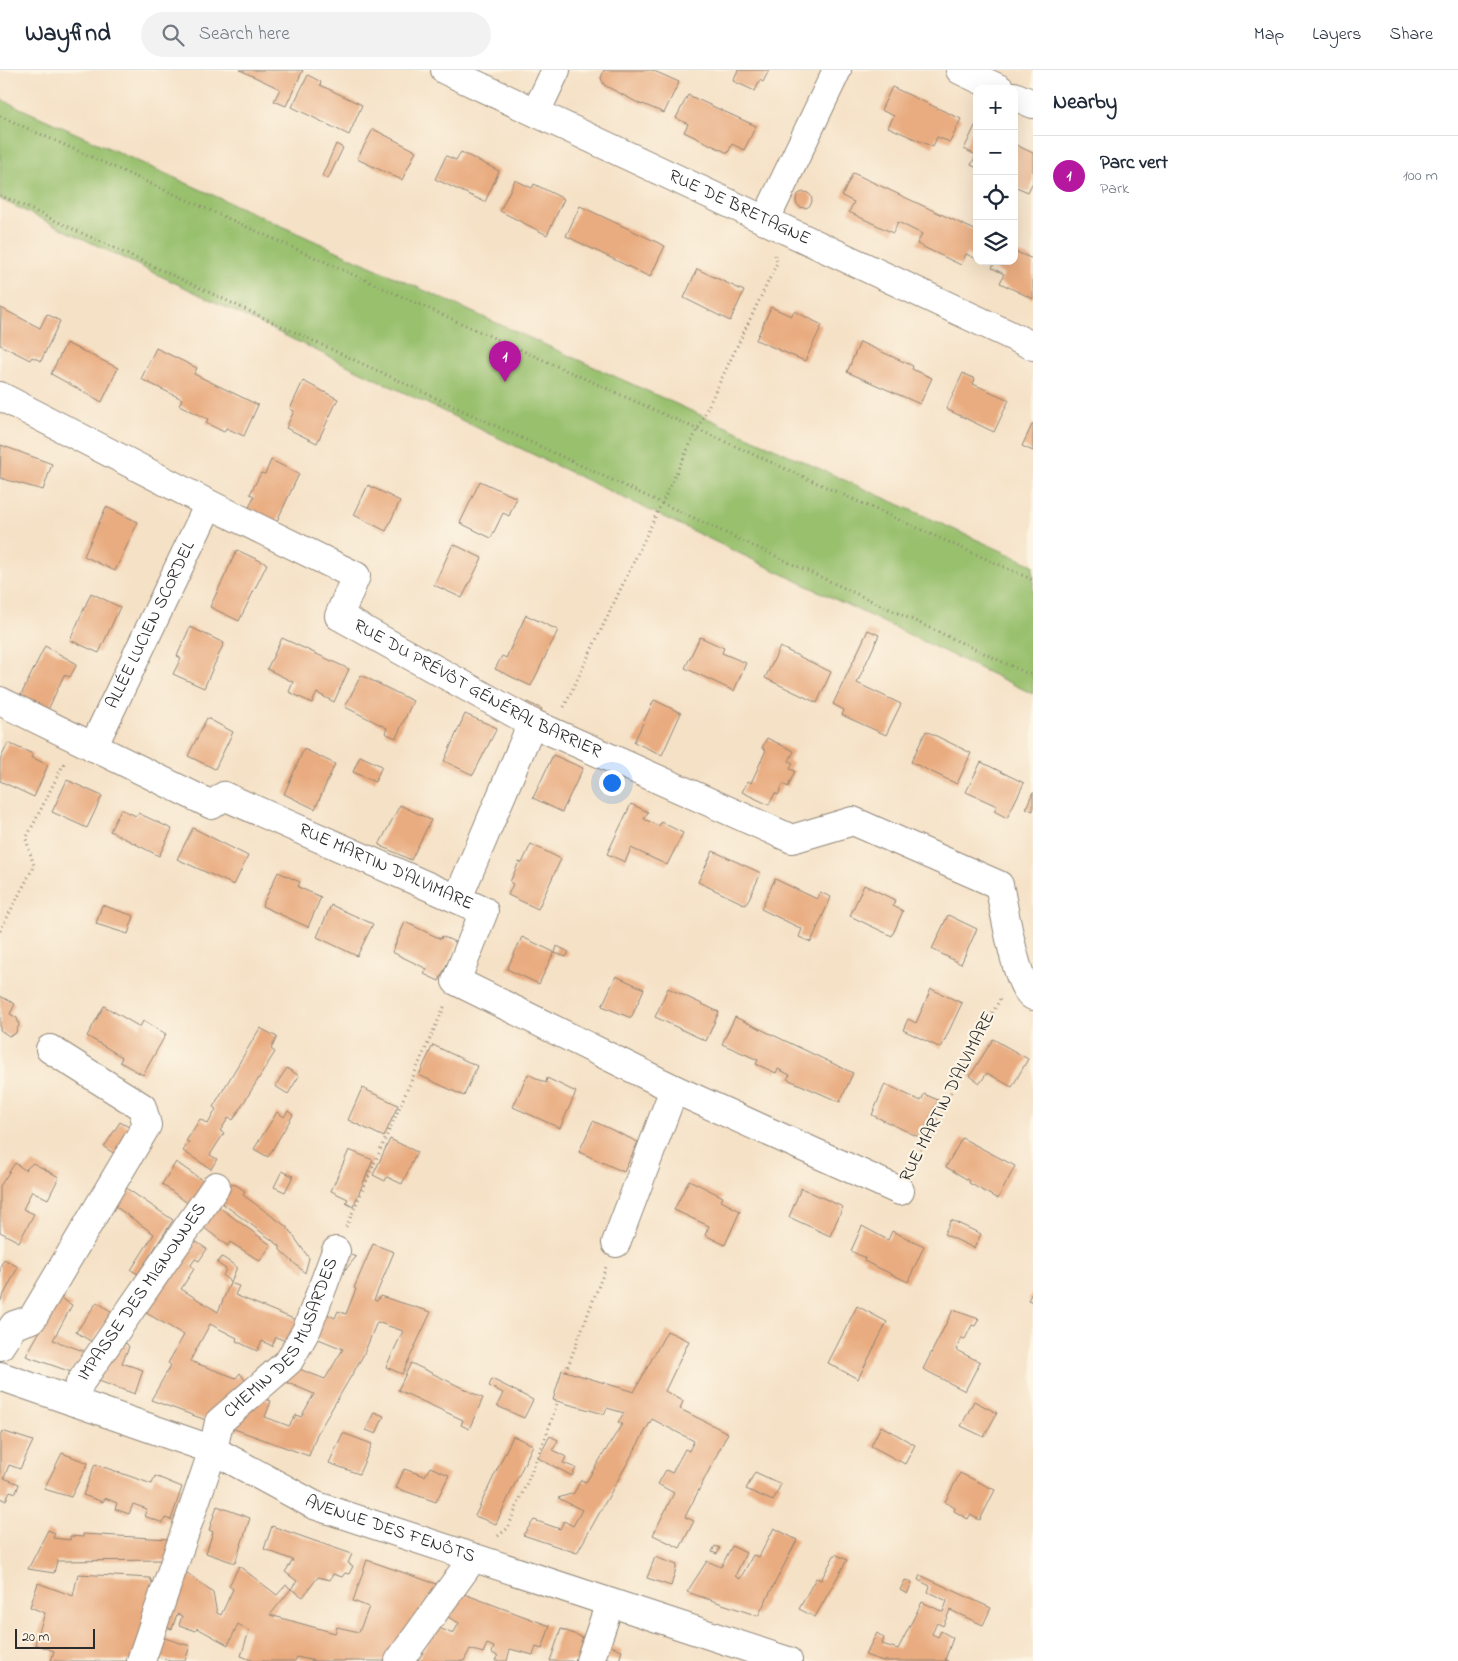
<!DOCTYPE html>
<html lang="en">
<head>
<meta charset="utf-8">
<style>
	:root { --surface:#fff; --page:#f2f2f3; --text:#1f2937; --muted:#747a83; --line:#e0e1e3; --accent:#b5179e }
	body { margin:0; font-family:"Indie Flower",sans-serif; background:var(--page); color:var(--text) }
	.controls { position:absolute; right:15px; top:15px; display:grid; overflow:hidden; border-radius:10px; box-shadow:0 5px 20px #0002 }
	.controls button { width:45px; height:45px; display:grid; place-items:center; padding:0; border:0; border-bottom:1px solid var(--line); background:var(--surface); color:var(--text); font:25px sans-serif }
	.scale { position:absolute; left:15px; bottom:12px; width:80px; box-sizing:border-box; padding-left:5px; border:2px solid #2b2b2b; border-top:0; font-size:14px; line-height:18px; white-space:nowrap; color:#2b2b2b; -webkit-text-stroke:4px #fcf5e5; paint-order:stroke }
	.you { position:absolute; left:611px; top:712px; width:18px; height:18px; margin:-12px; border:4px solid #fff; border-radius:50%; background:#1a73e8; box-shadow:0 0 0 8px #1a73e833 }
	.badge { display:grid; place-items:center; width:32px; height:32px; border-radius:50%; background:var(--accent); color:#fff; font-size:16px; font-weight:700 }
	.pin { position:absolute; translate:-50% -41px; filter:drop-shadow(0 1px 2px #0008) }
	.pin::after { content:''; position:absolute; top:26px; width:18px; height:15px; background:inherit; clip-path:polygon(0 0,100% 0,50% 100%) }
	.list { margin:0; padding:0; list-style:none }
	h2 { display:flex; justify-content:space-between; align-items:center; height:65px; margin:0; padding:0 20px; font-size:21px }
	h2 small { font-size:16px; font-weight:400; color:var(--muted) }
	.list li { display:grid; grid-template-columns:32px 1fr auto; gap:15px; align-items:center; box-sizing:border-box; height:80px; padding:0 20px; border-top:1px solid var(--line) }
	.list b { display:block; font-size:19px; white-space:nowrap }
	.list p { margin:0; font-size:16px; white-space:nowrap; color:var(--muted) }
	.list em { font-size:16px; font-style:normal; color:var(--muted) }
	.icon { flex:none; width:28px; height:28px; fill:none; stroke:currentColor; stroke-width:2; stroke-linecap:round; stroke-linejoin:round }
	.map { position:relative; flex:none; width:1033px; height:1591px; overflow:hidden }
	header { display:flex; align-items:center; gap:30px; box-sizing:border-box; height:70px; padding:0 25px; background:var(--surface); border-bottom:1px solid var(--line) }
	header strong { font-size:24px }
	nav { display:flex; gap:28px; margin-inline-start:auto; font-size:18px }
	.search { width:350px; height:45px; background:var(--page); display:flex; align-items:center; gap:12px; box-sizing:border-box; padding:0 18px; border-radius:28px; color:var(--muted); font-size:19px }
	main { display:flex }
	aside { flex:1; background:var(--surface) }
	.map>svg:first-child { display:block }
</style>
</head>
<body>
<header>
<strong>Wayfind</strong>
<div class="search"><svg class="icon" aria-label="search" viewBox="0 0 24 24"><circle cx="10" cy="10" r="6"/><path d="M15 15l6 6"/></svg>Search here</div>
<nav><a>Map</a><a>Layers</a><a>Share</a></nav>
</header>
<main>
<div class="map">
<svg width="1033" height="1591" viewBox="0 0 1033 1591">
	<rect width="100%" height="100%" fill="#fcf5e5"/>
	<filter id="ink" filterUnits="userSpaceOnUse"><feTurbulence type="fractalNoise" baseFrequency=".02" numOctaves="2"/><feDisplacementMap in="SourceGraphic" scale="10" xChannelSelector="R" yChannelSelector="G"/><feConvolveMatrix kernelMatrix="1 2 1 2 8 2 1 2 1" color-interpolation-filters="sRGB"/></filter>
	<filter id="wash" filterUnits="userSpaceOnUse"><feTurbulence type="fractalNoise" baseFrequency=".0096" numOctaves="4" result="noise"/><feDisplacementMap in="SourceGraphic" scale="20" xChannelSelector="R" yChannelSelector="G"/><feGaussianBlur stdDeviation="1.12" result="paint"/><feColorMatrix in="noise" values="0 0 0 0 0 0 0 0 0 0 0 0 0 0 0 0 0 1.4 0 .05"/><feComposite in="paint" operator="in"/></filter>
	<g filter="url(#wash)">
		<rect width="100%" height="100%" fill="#f5e1c6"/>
		<polygon fill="#98c06d" stroke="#62764c" points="0,29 1033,495 1033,624 0,129"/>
		<g id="blocks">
			<g fill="#e9ac80">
				<polygon points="240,0 303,0 286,36 274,31 280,19"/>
				<polygon points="604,0 652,0 679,12 664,43 643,34 642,35 604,15 601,8"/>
				<polygon points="738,0 769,0 763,12 760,10 755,21 733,11"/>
				<polygon points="308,5 321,12 320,15 362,35 349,65 292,37"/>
				<polygon points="892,17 961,49 950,72 937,67 933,77 888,57 894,46 881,40"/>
				<polygon points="688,25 756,56 744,80 732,74 728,83 684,62 688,54 676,48"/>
				<polygon points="975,56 977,56 977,98 971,95 976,85 964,79"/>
				<polygon points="373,59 416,81 402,110 357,89"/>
				<polygon points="336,74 343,78 328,109 322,106"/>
				<polygon points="1014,74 1033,83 1033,112 1028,122 1014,116"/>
				<polygon points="461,82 499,101 485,132 435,109 446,86 456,90"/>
				<polygon points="853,103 977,161 977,189 966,184 961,195 917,174 922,164 898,152 893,163 849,142 854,132 842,126"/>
				<polygon points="515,110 532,118 534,114 564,129 547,165 500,141"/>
				<circle cx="804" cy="130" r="8"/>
				<polygon points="580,136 665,176 650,207 566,166"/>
				<polygon points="1014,181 1033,189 1033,229 1000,213 1004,204 992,198 995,191 1014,191"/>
				<polygon points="697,199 744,221 730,251 684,228"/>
				<polygon points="771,237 791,246 794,241 822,255 805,291 756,270"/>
				<polygon points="1,238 40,258 47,244 60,251 41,291 32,287 30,290 0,275"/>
				<polygon points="860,272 913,296 912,299 932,308 920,334 847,302"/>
				<polygon points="66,273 118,298 102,332 51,304"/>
				<polygon points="156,278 197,298 194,304 258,335 244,366 226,358 224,362 206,353 208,349 179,335 182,329 141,309"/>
				<polygon points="963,303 975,309 973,314 1009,330 994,362 946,339"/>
				<polygon points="303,311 338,329 317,373 286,358 294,341 290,339"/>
				<polygon points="1033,353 1033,381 1022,376"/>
				<polygon points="1,375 52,394 43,420 0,408"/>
				<polygon points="271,390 299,404 276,453 248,440 254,426 250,424 261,403 265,404"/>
				<polygon points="480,411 517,428 509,446 503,443 491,468 460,453"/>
				<polygon points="368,415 400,431 386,461 354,445"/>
				<polygon points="106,437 138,452 115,501 84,486"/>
				<polygon points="453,474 482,488 462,528 434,515"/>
				<polygon points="237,480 267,494 239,551 210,537"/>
				<polygon points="91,523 120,537 99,583 70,570"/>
				<polygon points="526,545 558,560 531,616 495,599 502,586 506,588"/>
				<polygon points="190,557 224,573 204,618 173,604 181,588 177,586"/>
				<polygon points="868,560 879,565 857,613 901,634 886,665 842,645 844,640 833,634"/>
				<polygon points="700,567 724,578 722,583 746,593 734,621 685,598"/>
				<polygon points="282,568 349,599 334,632 317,623 312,633 289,622 293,612 267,599"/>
				<polygon points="45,576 77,594 70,607 64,605 48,640 20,627"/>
				<polygon points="780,577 831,602 817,633 765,608"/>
				<polygon points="361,605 413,631 396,668 385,663 387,658 345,637"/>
				<polygon points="654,630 681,643 662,685 634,672"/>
				<polygon points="527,632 542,639 537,647 523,641"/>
				<polygon points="465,644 497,658 473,705 444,691"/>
				<polygon points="207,648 233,662 215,699 188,686"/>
				<polygon points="926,661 971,683 957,714 911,692"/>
				<polygon points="767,668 794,681 789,691 793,693 790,699 795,701 788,717 783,714 778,725 775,723 769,735 742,722 748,711 751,713 766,680 762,678"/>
				<polygon points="8,673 33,684 31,687 48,695 34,727 0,711 0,690"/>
				<polygon points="304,679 335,694 315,739 284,724"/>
				<polygon points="553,685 583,698 562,742 533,728"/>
				<polygon points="360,686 382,696 375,712 353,702"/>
				<polygon points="981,692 1024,713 1007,748 994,741 997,736 966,722"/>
				<polygon points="67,710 102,726 87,758 52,742"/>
				<polygon points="1033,722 1033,741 1026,738"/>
				<polygon points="631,734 648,742 644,749 659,756 661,752 683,763 667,795 631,778 625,792 607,784"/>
				<polygon points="400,735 431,750 411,790 379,775"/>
				<polygon points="121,739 136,746 138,743 172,759 159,786 110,761"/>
				<polygon points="193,758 248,786 234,815 177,789"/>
				<polygon points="531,774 561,789 538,839 508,825 513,814 510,812 519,792 522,793"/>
				<polygon points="713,781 761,803 746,835 698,812"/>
				<polygon points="278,802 300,812 298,817 321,827 308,857 262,836"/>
				<polygon points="775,809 817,829 820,822 831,827 811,872 799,867 802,859 761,839"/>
				<polygon points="864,815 895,830 893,836 903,841 892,866 850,846"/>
				<polygon points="102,835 134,846 128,864 96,854"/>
				<polygon points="331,835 373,854 357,886 317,867"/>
				<polygon points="948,845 977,859 961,894 932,879"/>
				<polygon points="405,852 441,869 442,866 457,873 439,911 424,904 427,899 392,882"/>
				<polygon points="522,867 554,882 539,914 507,899"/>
				<polygon points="557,876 569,882 566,887 555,883"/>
				<polygon points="616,906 644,919 631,948 602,936"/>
				<polygon points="668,918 719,942 706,971 655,947"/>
				<polygon points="931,919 962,933 941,978 903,960 908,949 916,953"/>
				<polygon points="0,926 15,934 10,944 17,948 19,955 15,964 9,966 0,960"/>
				<polygon points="104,936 140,957 143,951 166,964 143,1005 120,992 122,987 87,966"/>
				<polygon points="735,947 853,1003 840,1032 787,1009 790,1005 778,999 776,1003 756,994 758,990 722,974"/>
				<polygon points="260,958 277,967 271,979 275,982 233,1050 229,1047 220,1061 224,1063 210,1085 217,1089 211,1099 183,1081 189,1072 186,1071 200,1049 208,1054 216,1039 213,1037"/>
				<polygon points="993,969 1028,989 1012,1017 987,1003 980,1013 970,1006"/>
				<polygon points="433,975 477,996 464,1026 419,1005"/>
				<polygon points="287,998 299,1006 288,1024 275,1016"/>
				<polygon points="528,1004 546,1013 547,1008 576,1022 560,1058 513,1037"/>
				<polygon points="885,1014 921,1031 924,1024 938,1030 921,1068 872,1045"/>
				<polygon points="362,1018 398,1035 384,1067 348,1050"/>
				<polygon points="288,1041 293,1045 268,1087 254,1079 277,1042 284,1047"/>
				<polygon points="593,1051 638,1072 624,1102 579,1082"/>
				<polygon points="120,1052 134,1060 118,1086 104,1077"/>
				<polygon points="962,1068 1015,1096 998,1129 969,1113 970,1111 946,1097"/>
				<polygon points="390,1069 417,1082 402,1114 387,1107 385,1111 373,1105"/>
				<polygon points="349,1080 373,1090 353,1137 346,1133 348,1129 331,1121"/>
				<polygon points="176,1092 209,1115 190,1135 162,1114"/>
				<polygon points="15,1093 25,1100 33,1093 59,1107 48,1129 32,1121 23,1139 34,1144 19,1172 0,1162 0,1116"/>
				<polygon points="282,1101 293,1106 285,1122 274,1117"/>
				<polygon points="689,1110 723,1127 721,1131 740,1141 725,1175 705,1165 709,1156 674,1140"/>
				<polygon points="229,1114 236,1115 245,1121 243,1125 287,1157 309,1188 305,1203 280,1180 280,1176 219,1131"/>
				<polygon points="123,1116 173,1150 138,1204 131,1200 154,1164 112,1134"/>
				<polygon points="801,1118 843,1137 830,1166 789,1147"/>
				<polygon points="216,1135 271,1175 260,1191 230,1172 228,1176 199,1154"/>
				<polygon points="951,1150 981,1164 974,1178 944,1164"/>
				<polygon points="862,1156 888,1170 892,1161 924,1176 908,1212 864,1191 865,1188 851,1181"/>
				<polygon points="189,1167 207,1179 199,1191 195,1189 191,1195 194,1199 181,1219 218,1242 230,1213 239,1216 235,1225 301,1252 290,1273 276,1267 272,1276 262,1271 257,1281 236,1271 237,1268 210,1254 190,1291 236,1308 240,1303 250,1317 206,1350 151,1330 171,1295 168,1293 184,1265 136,1237"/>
				<polygon points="373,1174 394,1182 374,1230 377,1231 380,1226 431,1242 402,1304 386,1297 403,1261 377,1252 363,1286 317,1364 309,1386 226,1356 258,1327 271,1331 265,1347 289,1356 296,1345 301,1347 314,1324 286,1312 279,1317 294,1297 325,1309 343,1279 316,1268 319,1240 335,1248 338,1241 346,1244 356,1219 354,1218"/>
				<polygon points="346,1183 356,1187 346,1199 337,1194"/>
				<polygon points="222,1187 237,1197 231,1212 223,1206 226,1199 217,1193"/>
				<polygon points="4,1189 18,1197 0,1232 0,1197"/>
				<polygon points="1033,1221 1033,1232 1028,1230"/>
				<polygon points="59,1227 72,1235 53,1270 86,1282 74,1303 26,1286"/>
				<polygon points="97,1232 112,1242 92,1272 76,1262"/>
				<polygon points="857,1236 887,1252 858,1309 828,1293"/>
				<polygon points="953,1240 979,1249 975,1256 972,1255 965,1269 961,1268 956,1280 980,1292 965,1321 923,1299"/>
				<polygon points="667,1261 689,1271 665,1321 683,1331 680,1339 728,1363 685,1447 694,1451 680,1478 653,1465 674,1423 658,1414 666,1400 672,1403 685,1379 689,1381 694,1371 652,1349 577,1483 523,1465 534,1450 560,1459 564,1451 573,1456 582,1440 558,1428 574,1423 581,1410 586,1412 622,1354 618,1352 624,1343 607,1338 604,1344 553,1330 562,1300 634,1322"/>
				<polygon points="116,1269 127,1274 129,1277 122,1293 143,1300 135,1324 93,1309"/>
				<polygon points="411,1293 483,1328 469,1359 461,1355 463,1350 398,1320"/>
				<polygon points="492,1309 533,1330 524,1348 497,1336 503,1323 489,1316"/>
				<polygon points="974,1331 997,1343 984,1367 961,1356"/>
				<polygon points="374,1342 384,1346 376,1364 366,1360"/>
				<polygon points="881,1356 915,1375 905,1394 871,1376"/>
				<polygon points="2,1361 33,1371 20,1399 9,1395 4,1408 19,1414 16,1423 10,1421 6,1431 0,1428 0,1366"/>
				<polygon points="343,1363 372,1374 359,1404 329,1393"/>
				<polygon points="513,1366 533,1375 496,1454 475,1446"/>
				<polygon points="550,1366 558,1370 553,1380 566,1387 563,1393 576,1398 572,1406 538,1388"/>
				<polygon points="62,1383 88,1393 71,1427 44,1419"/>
				<polygon points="95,1394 152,1414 155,1406 182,1417 171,1450 165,1448 163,1453 144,1446 147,1439 133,1434 129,1444 115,1439 117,1433 105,1428 103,1432 83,1425"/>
				<polygon points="430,1397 449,1405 436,1432 396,1418 404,1399 425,1406"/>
				<polygon points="755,1402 781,1414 773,1431 746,1419"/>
				<polygon points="960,1403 995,1420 980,1450 970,1445 968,1449 954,1441 955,1438 945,1432"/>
				<polygon points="217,1436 250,1448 235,1493 206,1483 213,1462 209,1460"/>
				<polygon points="272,1456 352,1484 348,1493 353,1496 349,1504 345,1503 342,1507 333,1504 330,1510 318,1507 303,1527 291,1519 270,1545 335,1563 337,1557 359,1562 369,1537 353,1531 367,1490 442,1516 384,1591 315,1591 297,1587 295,1591 254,1591 241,1586 249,1561 238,1554 228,1575 197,1558 196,1561 179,1555 182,1546 177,1544 172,1559 162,1556 182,1499 213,1523 217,1543 221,1545 233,1519 229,1516 239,1496 277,1525 286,1515 291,1519 297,1511 285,1502 293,1490 264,1479"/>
				<polygon points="774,1458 797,1470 758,1546 687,1522 707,1491 721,1497 732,1476 746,1483 735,1506 740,1509 753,1485 759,1487"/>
				<polygon points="48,1460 55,1463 53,1468 70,1470 70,1466 83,1467 83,1464 169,1469 170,1463 178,1464 167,1490 57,1491 54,1503 28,1499"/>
				<polygon points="715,1476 720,1478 717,1484 712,1482"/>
				<polygon points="835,1484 847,1490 815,1547 799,1539 816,1508 821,1510"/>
				<polygon points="655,1487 677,1495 671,1516 647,1508"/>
				<polygon points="78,1504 150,1508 155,1519 134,1591 51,1591 54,1581 35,1574 45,1543 30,1537 38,1513 73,1526"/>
				<polygon points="920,1505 991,1538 983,1555 950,1540 943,1556 937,1553 932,1564 938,1567 941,1561 953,1568 945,1590 948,1591 883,1591 865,1585 877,1563 884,1568 882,1574 898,1579 922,1532 943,1542 947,1531 928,1522 930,1516 918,1510"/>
				<polygon points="905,1510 912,1513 907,1524 900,1520"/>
				<polygon points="464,1524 550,1556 542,1579 536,1577 533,1585 510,1579 507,1591 495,1591 498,1586 492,1583 494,1577 487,1574 483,1583 470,1579 464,1591 417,1591 437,1557 453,1564 459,1553 444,1545"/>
				<polygon points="561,1559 590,1570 583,1591 550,1591"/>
				<polygon points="158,1566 190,1576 185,1591 170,1591 152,1585"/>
				<polygon points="602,1573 622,1580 619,1591 597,1586"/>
			</g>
		</g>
	</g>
	<g filter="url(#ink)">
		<use href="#blocks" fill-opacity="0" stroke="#908678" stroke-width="1"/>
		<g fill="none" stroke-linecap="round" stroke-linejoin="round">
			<g stroke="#908678" stroke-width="30">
				<g id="minor">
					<path id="s1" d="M445,0L1033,276"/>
					<polyline points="960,0 1000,19"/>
					<polyline points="1014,26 1033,34"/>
					<polyline points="536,42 556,0"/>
					<polyline points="765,151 837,0"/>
					<path id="s2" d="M0,326L209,434L356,506L339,546L532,653L792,769L853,751L999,815C1004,836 1016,918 1033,926"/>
					<path id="s3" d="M0,631L212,735L224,726L484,841L456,911L674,1019L900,1121"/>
					<path id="s4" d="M93,677L209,434"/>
					<polyline points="458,828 532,653"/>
					<polyline points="616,1173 674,1019"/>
					<polyline points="0,1276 14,1255 32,1249 147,1055 142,1037 50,979"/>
					<path id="s5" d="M74,1332L80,1313L216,1116"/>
					<path id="s6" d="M141,1591L213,1380L219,1352L289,1291L307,1259L336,1181"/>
					<polyline points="399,1591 473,1488"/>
					<polyline points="590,1591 610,1533"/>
				</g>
			</g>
			<g stroke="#908678" stroke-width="30">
				<g id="major">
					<path id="s7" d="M0,1306L213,1380L314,1435L788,1591"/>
				</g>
			</g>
			<g stroke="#908678" stroke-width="3" stroke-dasharray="1 4" stroke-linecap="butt">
				<polyline points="0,46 1033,510"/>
				<polyline points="0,125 1033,606"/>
				<polyline points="564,637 777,193 775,185"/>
				<polyline points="0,861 34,796 26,769 64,693"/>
				<polyline points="911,1098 1001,927"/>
				<polyline points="346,1157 445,935"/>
				<polyline points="566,1301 606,1197"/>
				<polyline points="498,1466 508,1458 545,1369 558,1331"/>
			</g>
			<use href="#minor" stroke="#fff" stroke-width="28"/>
			<use href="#major" stroke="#fff" stroke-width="28"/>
		</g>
	</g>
	<g text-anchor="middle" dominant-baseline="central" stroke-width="4.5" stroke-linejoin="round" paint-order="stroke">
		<g font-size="18" fill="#2b2b2b" stroke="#fcf5e5">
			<text stroke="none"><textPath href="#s1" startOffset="325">RUE DE BRETAGNE</textPath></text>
			<text stroke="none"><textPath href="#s4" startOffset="135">ALLÉE LUCIEN SCORDEL</textPath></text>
			<text stroke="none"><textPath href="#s2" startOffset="599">RUE DU PRÉVÔT GÉNÉRAL BARRIER</textPath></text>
			<text stroke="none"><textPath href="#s3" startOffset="428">RUE MARTIN D'ALVIMARE</textPath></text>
			<text transform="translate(948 1027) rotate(-63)">RUE MARTIN D'ALVIMARE</text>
			<text stroke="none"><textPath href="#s5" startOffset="130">IMPASSE DES MIGNONNES</textPath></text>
			<text stroke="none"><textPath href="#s6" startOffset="359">CHEMIN DES MUSARDES</textPath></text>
			<text stroke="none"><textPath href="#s7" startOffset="420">AVENUE DES FENÔTS</textPath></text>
		</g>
	</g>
</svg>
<div class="controls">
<button>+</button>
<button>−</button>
<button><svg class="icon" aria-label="locate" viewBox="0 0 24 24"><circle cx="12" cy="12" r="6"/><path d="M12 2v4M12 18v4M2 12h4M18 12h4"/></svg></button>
<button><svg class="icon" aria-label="layers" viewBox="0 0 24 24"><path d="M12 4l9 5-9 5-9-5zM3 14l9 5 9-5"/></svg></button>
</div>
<div class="scale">20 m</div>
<div class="you"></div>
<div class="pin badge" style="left:505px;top:312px">1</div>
</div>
<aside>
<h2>Nearby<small></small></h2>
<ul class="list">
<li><span class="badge">1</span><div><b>Parc vert</b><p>Park</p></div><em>100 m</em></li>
</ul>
</aside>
</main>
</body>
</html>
